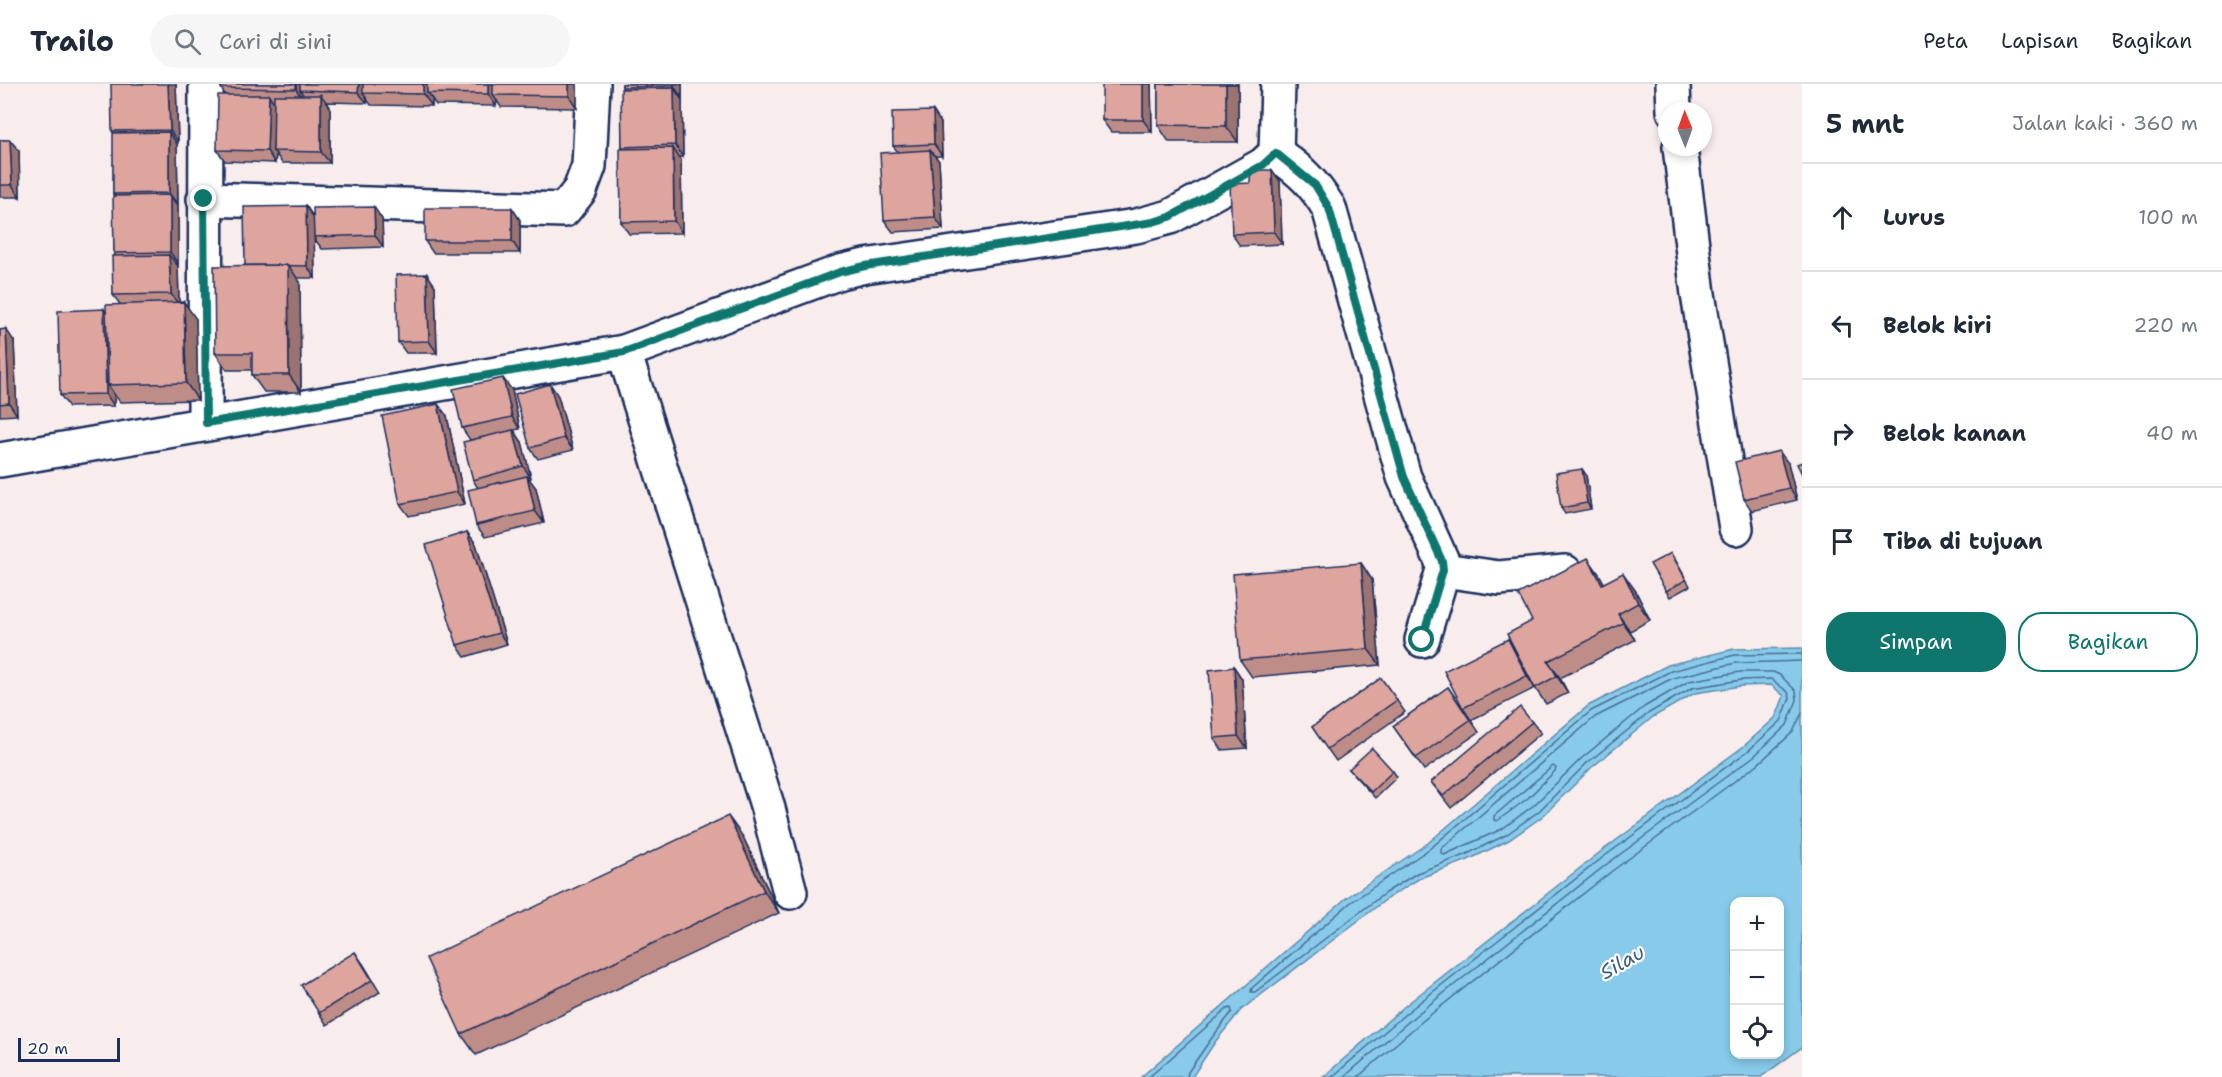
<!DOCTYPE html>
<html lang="id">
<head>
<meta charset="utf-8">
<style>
	:root { --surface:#fff; --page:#f6f6f7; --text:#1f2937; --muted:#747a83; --line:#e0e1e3; --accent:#0f766e }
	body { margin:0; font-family:"Shantell Sans",sans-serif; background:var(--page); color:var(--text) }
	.controls { position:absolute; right:18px; bottom:18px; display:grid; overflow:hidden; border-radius:12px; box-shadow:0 3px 9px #0003 }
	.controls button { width:54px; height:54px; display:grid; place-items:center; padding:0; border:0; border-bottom:2px solid var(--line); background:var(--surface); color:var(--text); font:30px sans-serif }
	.compass { position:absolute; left:1658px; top:18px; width:54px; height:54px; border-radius:50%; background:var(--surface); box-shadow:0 3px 9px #0003; rotate:359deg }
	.scale { position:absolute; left:18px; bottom:15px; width:102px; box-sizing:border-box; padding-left:6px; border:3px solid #1b2f5e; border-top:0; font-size:16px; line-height:21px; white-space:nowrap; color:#1b2f5e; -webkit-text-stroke:4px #fff; paint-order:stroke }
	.stop { position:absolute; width:18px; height:18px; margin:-14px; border:4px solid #0f766e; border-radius:50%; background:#fff }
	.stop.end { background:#0f766e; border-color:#fff; box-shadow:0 2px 6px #0008 }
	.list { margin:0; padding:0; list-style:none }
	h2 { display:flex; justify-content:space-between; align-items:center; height:78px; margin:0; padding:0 24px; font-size:26px }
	h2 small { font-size:20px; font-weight:400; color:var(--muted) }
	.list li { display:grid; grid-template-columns:39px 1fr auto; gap:18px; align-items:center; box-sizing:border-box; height:108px; padding:0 24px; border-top:2px solid var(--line) }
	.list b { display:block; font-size:22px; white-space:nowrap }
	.list em { font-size:20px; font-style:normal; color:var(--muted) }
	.actions { display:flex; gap:12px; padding:18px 24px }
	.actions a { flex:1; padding:14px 0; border:2px solid var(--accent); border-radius:24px; text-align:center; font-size:21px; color:var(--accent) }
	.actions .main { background:var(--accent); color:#fff }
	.icon { flex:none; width:33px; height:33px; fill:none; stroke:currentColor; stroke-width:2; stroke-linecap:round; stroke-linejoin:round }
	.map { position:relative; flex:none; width:1802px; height:993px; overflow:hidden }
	header { display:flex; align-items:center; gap:36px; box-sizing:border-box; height:84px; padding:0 30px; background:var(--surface); border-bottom:2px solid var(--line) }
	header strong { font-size:28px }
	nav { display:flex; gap:33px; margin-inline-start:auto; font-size:21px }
	.search { width:420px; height:54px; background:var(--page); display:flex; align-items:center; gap:15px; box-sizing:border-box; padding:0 21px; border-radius:33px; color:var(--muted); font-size:22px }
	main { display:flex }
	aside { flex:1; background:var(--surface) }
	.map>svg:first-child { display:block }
</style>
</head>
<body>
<header>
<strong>Trailo</strong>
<div class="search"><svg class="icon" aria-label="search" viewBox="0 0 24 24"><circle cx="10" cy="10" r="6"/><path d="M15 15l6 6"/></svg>Cari di sini</div>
<nav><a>Peta</a><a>Lapisan</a><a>Bagikan</a></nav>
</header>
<main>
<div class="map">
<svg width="1802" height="993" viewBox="0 0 1802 993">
	<rect width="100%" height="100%" fill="#f8edec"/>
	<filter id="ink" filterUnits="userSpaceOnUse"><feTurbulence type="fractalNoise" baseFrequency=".0167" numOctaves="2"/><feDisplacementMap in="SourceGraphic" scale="12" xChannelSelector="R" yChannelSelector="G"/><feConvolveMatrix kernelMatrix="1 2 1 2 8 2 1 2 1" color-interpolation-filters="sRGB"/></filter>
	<g filter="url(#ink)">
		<path fill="#88cae9" stroke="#5c8cb1" stroke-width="1.5" fill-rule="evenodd" d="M1802,564V963L1761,993H1323L1406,921L1599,769L1744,662L1776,633L1784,612L1771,601L1741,602L1695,609L1653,633L1591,684L1543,732L1509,756L1468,776L1420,794L1388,814L1241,926L1215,958L1192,993H1141L1346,814L1428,759L1588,622L1668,581L1734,565ZM1734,818H1780V970H1734Z"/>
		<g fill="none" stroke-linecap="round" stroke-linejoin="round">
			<g stroke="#476d96" stroke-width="1.5">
				<polygon points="1553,682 1556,684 1555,687 1528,714 1497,737 1494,736 1494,732"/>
				<polyline points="1149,993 1227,925 1231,924 1232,928 1211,955 1188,988 1187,993"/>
				<polyline points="1332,993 1410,926 1602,774 1748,667 1781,637 1790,614 1788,608 1771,595 1741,596 1692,604 1649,629 1587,679 1539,727 1506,751 1465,771 1417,789 1385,809 1255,908 1251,908 1252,904 1350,819 1432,763 1591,627 1671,587 1735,571 1802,570"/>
				<polyline points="1344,993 1415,932 1607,780 1753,673 1787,641 1797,616 1796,607 1780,591 1773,588 1740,588 1689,597 1644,623 1582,674 1534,721 1502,745 1444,771 1441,769 1441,765 1595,633 1673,594 1736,579 1802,577"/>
				<polyline points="1358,993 1420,939 1612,787 1758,680 1793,648 1802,629"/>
			</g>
			<g stroke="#1b2f5e" stroke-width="38">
				<g id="minor">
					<polyline points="1673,0 1674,27"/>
					<polyline points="1680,63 1698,210 1736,444"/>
					<path d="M1276,69C1301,87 1313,98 1329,124L1404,393L1442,477L1443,486L1422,556"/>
					<polyline points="204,115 564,126 580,106 589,82 593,0"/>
					<polyline points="624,268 767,721 790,808"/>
					<polyline points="205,339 206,0"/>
					<polyline points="0,376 624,268 840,188 865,182 1136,142 1170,133 1263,81 1276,69 1278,0"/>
					<polyline points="1443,486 1499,494 1565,488"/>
				</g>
			</g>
			<use href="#minor" stroke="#fff" stroke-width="33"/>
		</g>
		<g fill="#bf8d88" stroke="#1b2f5e" stroke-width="1.5">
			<polygon points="176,0 178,58 176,58 177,60 178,121 177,121 178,123 178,180 176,180 178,182 179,218 196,235 198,316 120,318 114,310 114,322 69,323 60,311 106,229 120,220 113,211 115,171 114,169 115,112 113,110 114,49 112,47"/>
			<polygon points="221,0 577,0 577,24 501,23 497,17 496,22 436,21 432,15 432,22 371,21 367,15 367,19 327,18 330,23 330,79 282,79 276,70 275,79 225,77 217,66 225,11 221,4"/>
			<polygon points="622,0 682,0 682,14 680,14 682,16 683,73 679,73 681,76 682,149 629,150 621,138 624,65 622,63 623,5 622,3"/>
			<polygon points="1151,0 1152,48 1111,48 1102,36"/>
			<polygon points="1158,0 1238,0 1238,58 1169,58 1158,41"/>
			<polygon points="933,27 941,39 942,72 935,72 939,77 943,145 893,148 884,136 898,68 893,62"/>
			<polygon points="0,56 10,56 19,67 20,113 0,113"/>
			<polygon points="1272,86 1280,97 1282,160 1240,162 1232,150 1250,99"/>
			<polygon points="306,122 313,133 382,135 383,163 322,165 314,154 315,194 297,194 300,198 301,308 264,308 252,291 252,286 227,286 215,269 245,181"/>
			<polygon points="512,124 520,136 520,169 433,169 425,157"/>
			<polygon points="427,190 435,202 437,269 406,269 398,258"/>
			<polygon points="0,246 14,257 17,331 0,332"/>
			<polygon points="550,300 558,312 573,366 538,375 530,364"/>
			<polygon points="512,306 520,345 514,346 522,358 531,394 529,395 536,404 544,439 485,453 476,441 478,404 473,396 489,352 470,356 462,344"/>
			<polygon points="447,332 465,420 409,432 400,420"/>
			<polygon points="1788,379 1797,416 1752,427 1744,415"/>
			<polygon points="1582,385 1586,391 1591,425 1565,430 1561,424"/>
			<polygon points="467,448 476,460 507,560 465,573 457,561"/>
			<polygon points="1675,475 1690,502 1670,513 1666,507"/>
			<polygon points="1361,479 1372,496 1380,581 1252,593 1240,576"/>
			<polygon points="1599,490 1604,499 1635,506 1650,536 1630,547 1635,556 1560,594 1568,609 1546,620 1535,604 1526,588 1535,604 1471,636 1463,624 1508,555 1515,566 1532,537"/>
			<polygon points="1234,583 1242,595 1247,664 1222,666 1214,654"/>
			<polygon points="1381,594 1405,628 1336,677 1312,643"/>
			<polygon points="1448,603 1479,648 1424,686 1393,642"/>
			<polygon points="1532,638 1541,649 1451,724 1431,698"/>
			<polygon points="1349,685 1393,687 1397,693 1375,714 1354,691"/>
			<polygon points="743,753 779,829 476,971 461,950"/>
			<polygon points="363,880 380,908 327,941 319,929"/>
		</g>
		<g fill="#9b736f" stroke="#1b2f5e" stroke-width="1.5">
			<polygon points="168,0 176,0 178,58 170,46"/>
			<polygon points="296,0 304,0 300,6 304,12 304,17 296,5"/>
			<polygon points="359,0 367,0 363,9 367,15 367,19 358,8"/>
			<polygon points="423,0 432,0 427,9 432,15 432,22 423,10"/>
			<polygon points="488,0 497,0 493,11 497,17 496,22 488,10"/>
			<polygon points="569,0 577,0 577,24 569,12"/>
			<polygon points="674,0 682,0 682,14 674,2"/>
			<polygon points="1143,0 1151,0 1152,48 1143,36"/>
			<polygon points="1226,0 1238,0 1238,58 1226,42"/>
			<polygon points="674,4 682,16 683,73 675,61"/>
			<polygon points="269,11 277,23 273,67 276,70 275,79 267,67"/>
			<polygon points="321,11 330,23 330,79 321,68"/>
			<polygon points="933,27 941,39 942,72 934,60"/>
			<polygon points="169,48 177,60 178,121 169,109"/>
			<polygon points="10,56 19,67 20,113 12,101"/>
			<polygon points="673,64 681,76 682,149 674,137"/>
			<polygon points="930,66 939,77 943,145 935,133"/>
			<polygon points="1272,86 1280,97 1282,160 1274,148"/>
			<polygon points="170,111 178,123 178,180 170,168"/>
			<polygon points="306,122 314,134 315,194 307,182"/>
			<polygon points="374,123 382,135 383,163 375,151"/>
			<polygon points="512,124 520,136 520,169 512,157"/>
			<polygon points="169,171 178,182 179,221 171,210"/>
			<polygon points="288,181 300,198 301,308 289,291"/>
			<polygon points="427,190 435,202 437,269 429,257"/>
			<polygon points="184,218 196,235 198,316 186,299"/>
			<polygon points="104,225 112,237 108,301 114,310 114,322 106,310"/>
			<polygon points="6,245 14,257 17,331 9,319"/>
			<polygon points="503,294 512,306 520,345 512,333"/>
			<polygon points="550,300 558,312 573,366 564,354"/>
			<polygon points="438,320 447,332 465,420 457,408"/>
			<polygon points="513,346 522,358 531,394 523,382"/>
			<polygon points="1779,367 1788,379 1797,416 1789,404"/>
			<polygon points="1582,385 1586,391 1591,425 1587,419"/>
			<polygon points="527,392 536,404 544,439 535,427"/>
			<polygon points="467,448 476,460 507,560 499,549"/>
			<polygon points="1588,474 1599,490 1614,517 1602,500"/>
			<polygon points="1361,479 1372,496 1380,581 1368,565"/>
			<polygon points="1623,489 1635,506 1650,536 1638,519"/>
			<polygon points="1618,530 1630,547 1635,556 1623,539"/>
			<polygon points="1508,555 1516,567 1535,604 1527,592"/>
			<polygon points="1548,577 1560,594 1568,609 1557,592"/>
			<polygon points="1234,583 1242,595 1247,664 1238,652"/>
			<polygon points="728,732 743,753 779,829 764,807"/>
			<polygon points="355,868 363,880 380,908 372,896"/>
		</g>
		<g fill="#dea49e" stroke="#1b2f5e" stroke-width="1.5">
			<polygon points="111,0 168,0 170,46 112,47"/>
			<polygon points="221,0 296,0 296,5 221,4"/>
			<polygon points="300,0 359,0 358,8 300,6"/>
			<polygon points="363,0 423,0 423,10 363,9"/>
			<polygon points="427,0 488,0 488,10 427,9"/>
			<polygon points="493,0 569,0 569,12 493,11"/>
			<polygon points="622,0 674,0 674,2 622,3"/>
			<rect x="1102" y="0" width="41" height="36"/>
			<polygon points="1158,0 1226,0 1226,42 1158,41"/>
			<polygon points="674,4 675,61 622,63 621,5"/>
			<polygon points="218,11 269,11 267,67 217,66"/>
			<polygon points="274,11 321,11 321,68 273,67"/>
			<polygon points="933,27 934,60 893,62 892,28"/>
			<polygon points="169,48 169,109 113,110 113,49"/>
			<polygon points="0,56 10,56 12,101 0,101"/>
			<polygon points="673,64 674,137 621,138 620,65"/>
			<polygon points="930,66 935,133 884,136 880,69"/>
			<polygon points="1250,86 1272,86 1274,148 1232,150 1230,100 1250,99"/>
			<polygon points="170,111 170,168 114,169 113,112"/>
			<polygon points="306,122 307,182 245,181 244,123"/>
			<polygon points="374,123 375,151 314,153 313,124"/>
			<rect x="425" y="124" width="87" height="33"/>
			<polygon points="169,171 171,210 113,211 112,172"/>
			<polygon points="288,181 289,291 252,291 252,269 215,269 214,182"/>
			<polygon points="427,190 429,257 398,258 396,191"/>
			<polygon points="184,218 186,299 108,301 106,221"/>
			<polygon points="104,225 106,310 60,311 58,227"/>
			<polygon points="6,245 9,319 0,320 0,246"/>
			<polygon points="503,294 512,333 462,344 453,305"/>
			<polygon points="550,300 564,354 530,364 515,310"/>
			<polygon points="438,320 457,408 400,420 382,332"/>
			<polygon points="513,346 523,382 473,396 463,358"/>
			<polygon points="1779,367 1789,404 1744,415 1735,378"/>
			<polygon points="1802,378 1802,390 1797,380"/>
			<polygon points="1582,385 1587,419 1561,424 1556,389"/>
			<polygon points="527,392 535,427 476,441 468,406"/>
			<polygon points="467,448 499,549 457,561 426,461"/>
			<polygon points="1671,469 1686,496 1666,507 1650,480"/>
			<polygon points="1588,474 1602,500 1623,489 1638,519 1618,530 1623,539 1548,577 1557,592 1535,604 1507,550 1532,537 1518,510"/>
			<polygon points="1361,479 1368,565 1240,576 1233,490"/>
			<polygon points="1508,555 1527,592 1463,624 1444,587"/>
			<polygon points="1234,583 1238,652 1214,654 1209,586"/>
			<polygon points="1381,594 1397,616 1327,665 1312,643"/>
			<polygon points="1448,603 1470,636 1416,674 1393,642"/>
			<polygon points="1520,623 1532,638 1443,712 1431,698"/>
			<polygon points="1372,664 1393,687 1371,708 1349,685"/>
			<polygon points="728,732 764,807 461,950 426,874"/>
			<polygon points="355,868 372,896 319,929 301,901"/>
		</g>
	</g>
	<g fill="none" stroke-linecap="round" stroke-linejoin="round" filter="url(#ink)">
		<polyline stroke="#0f766e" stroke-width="8" points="204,115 206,339 624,268 840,188 865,182 1153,138 1170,133 1263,81 1276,69 1315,101 1329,124 1404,393 1442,477 1443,486 1422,556"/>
	</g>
	<g text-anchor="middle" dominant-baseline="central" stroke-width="4.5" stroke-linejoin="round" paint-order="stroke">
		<g font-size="20" font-style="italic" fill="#3c5e88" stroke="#fff">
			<text transform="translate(1622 878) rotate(-30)">Silau</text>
		</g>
	</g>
</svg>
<div class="controls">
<button>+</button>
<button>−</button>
<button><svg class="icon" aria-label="locate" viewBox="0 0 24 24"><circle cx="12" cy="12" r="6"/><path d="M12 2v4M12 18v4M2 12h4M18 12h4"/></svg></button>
</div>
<svg class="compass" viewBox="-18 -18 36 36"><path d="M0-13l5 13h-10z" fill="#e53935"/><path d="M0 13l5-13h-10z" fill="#747a83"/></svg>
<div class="scale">20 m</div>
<div class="stop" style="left:1422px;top:556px"></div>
<div class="stop end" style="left:204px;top:115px"></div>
</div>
<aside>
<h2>5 mnt<small>Jalan kaki · 360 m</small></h2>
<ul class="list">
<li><svg class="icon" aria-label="ahead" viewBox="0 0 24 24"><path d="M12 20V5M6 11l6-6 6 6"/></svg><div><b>Lurus</b></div><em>100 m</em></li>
<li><svg class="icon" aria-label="left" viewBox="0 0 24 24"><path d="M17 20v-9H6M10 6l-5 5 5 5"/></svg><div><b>Belok kiri</b></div><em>220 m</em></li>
<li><svg class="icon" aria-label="right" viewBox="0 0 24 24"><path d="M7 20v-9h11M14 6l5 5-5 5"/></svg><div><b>Belok kanan</b></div><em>40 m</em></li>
<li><svg class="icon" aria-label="arrive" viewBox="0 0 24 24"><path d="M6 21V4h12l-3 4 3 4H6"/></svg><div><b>Tiba di tujuan</b></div></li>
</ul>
<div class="actions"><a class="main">Simpan</a><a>Bagikan</a></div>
</aside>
</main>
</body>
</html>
